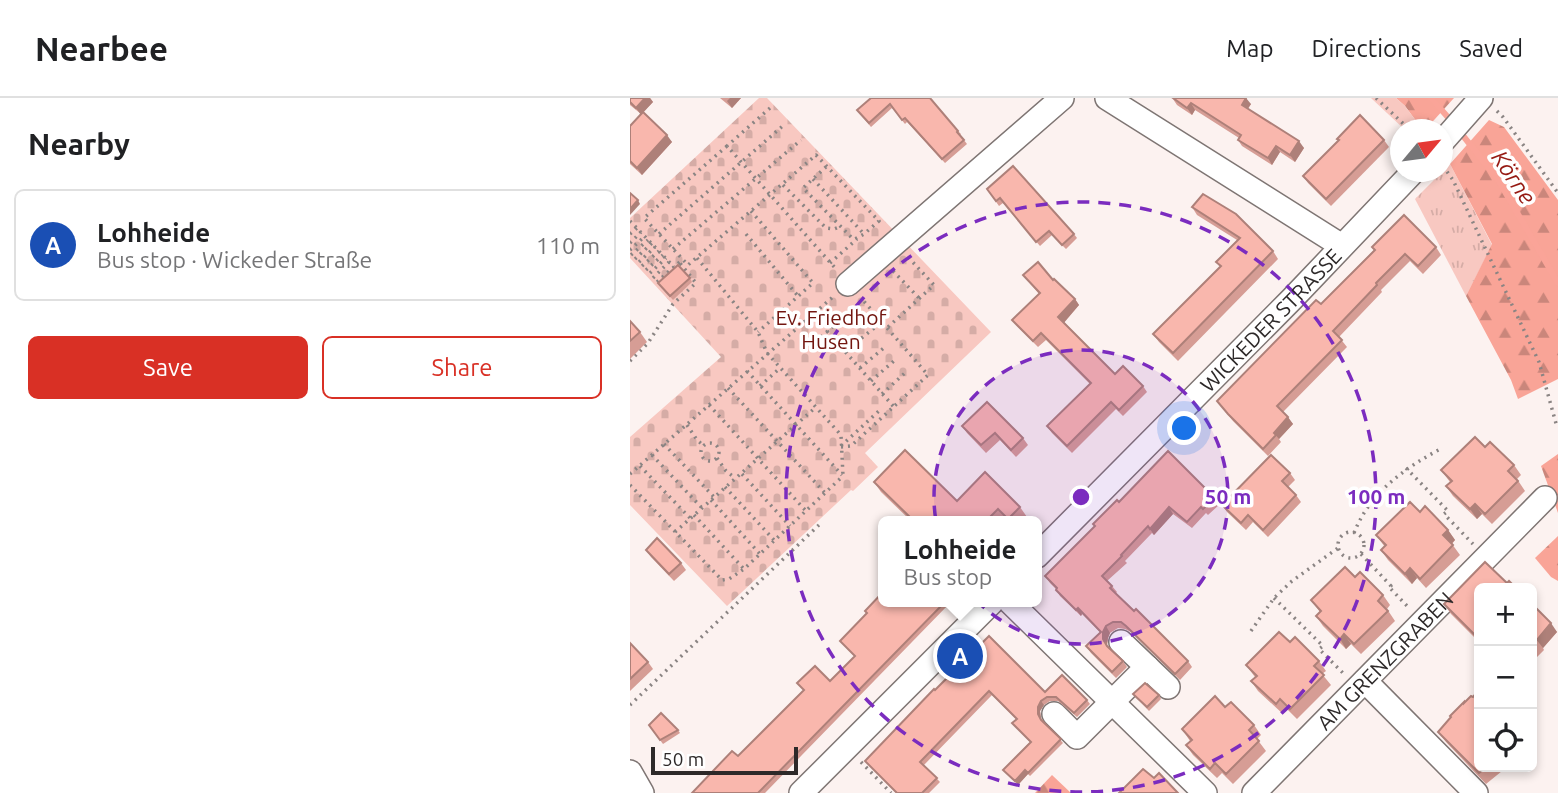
<!DOCTYPE html>
<html lang="en">
<head>
<meta charset="utf-8">
<style>
	:root { --surface:#fff; --page:#f6f6f6; --text:#202124; --muted:#757577; --line:#e0e0e0; --accent:#d93025 }
	body { margin:0; font-family:Ubuntu,sans-serif; background:var(--page); color:var(--text) }
	.controls { position:absolute; right:21px; bottom:21px; display:grid; overflow:hidden; border-radius:10px; box-shadow:0 4px 10px #0003 }
	.controls button { width:63px; height:63px; display:grid; place-items:center; padding:0; border:0; border-bottom:2px solid var(--line); background:var(--surface); color:var(--text); font:35px sans-serif }
	.compass { position:absolute; left:760px; top:21px; width:63px; height:63px; border-radius:50%; background:var(--surface); box-shadow:0 4px 10px #0003; rotate:61deg }
	.scale { position:absolute; left:21px; bottom:18px; width:147px; box-sizing:border-box; padding-left:7px; border:4px solid #2d2929; border-top:0; font-size:19px; line-height:24px; white-space:nowrap; color:#2d2929; -webkit-text-stroke:5px #fff; paint-order:stroke }
	.you { position:absolute; left:555px; top:331px; width:24px; height:24px; margin:-18px; border:5px solid #fff; border-radius:50%; background:#1a73e8; box-shadow:0 0 0 10px #1a73e833 }
	.badge { display:grid; place-items:center; width:46px; height:46px; border-radius:50%; background:var(--accent); color:#fff; font-size:23px; font-weight:700 }
	.pin { position:absolute; translate:-50% -50%; border:4px solid #fff; box-shadow:0 2px 7px #0006 }
	.popup { position:absolute; left:248px; top:418px; width:164px; height:91px; box-sizing:border-box; display:grid; place-content:center; border-radius:10px; background:var(--surface); filter:drop-shadow(0 2px 5px #0005); font-size:23px; white-space:nowrap; color:var(--muted) }
	.popup b { font-size:26px; color:var(--text) }
	.popup::after { content:''; position:absolute; left:50%; top:100%; margin-left:-14px; border:14px solid transparent; border-top-color:var(--surface) }
	.list { margin:0; padding:0; list-style:none }
	h2 { display:flex; justify-content:space-between; align-items:center; height:91px; margin:0; padding:0 28px; font-size:30px }
	h2 small { font-size:23px; font-weight:400; color:var(--muted) }
	.list li { display:grid; grid-template-columns:46px 1fr auto; gap:21px; align-items:center; box-sizing:border-box; height:112px; margin:0 14px 14px; padding:0 14px; border:2px solid var(--line); border-radius:10px }
	.list b { display:block; font-size:26px; white-space:nowrap }
	.list p { margin:0; font-size:23px; white-space:nowrap; color:var(--muted) }
	.list em { font-size:23px; font-style:normal; color:var(--muted) }
	.actions { display:flex; gap:14px; padding:21px 28px }
	.actions a { flex:1; padding:16px 0; border:2px solid var(--accent); border-radius:10px; text-align:center; font-size:24px; color:var(--accent) }
	.actions .main { background:var(--accent); color:#fff }
	.icon { flex:none; width:38px; height:38px; fill:none; stroke:currentColor; stroke-width:2; stroke-linecap:round; stroke-linejoin:round }
	.map { position:relative; flex:none; width:928px; height:695px; overflow:hidden }
	header { display:flex; align-items:center; gap:42px; box-sizing:border-box; height:98px; padding:0 35px; background:var(--surface); border-bottom:2px solid var(--line) }
	header strong { font-size:33px }
	nav { display:flex; gap:38px; margin-inline-start:auto; font-size:24px }
	main { display:flex }
	aside { flex:1; background:var(--surface) }
	.map>svg:first-child { display:block }
</style>
</head>
<body>
<header>
<strong>Nearbee</strong>
<nav><a>Map</a><a>Directions</a><a>Saved</a></nav>
</header>
<main>
<aside>
<h2>Nearby<small></small></h2>
<ul class="list">
<li><span class="badge" style="background:#1a4fb4">A</span><div><b>Lohheide</b><p>Bus stop · Wickeder Straße</p></div><em>110 m</em></li>
</ul>
<div class="actions"><a class="main">Save</a><a>Share</a></div>
</aside>
<div class="map">
<svg width="928" height="695" viewBox="0 0 928 695">
	<defs>
		<pattern id="grass-tufts" width="24" height="20" patternUnits="userSpaceOnUse" patternTransform="scale(1.75)"><rect width="24" height="20" fill="#f8c8c1"/><path d="M3 7l-1-3M5 7V3M7 7l1-3M15 17l-1-3M17 17v-4M19 17l1-3" fill="none" stroke="#d5aca6"/></pattern>
		<pattern id="forest-firs" width="22" height="20" patternUnits="userSpaceOnUse" patternTransform="scale(1.75)"><rect width="22" height="20" fill="#f9a497"/><path d="M5 1l3.5 6h-7zM16 11l3.5 6h-7z" fill="#ca867b"/></pattern>
		<pattern id="cemetery-stones" width="16" height="16" patternUnits="userSpaceOnUse" patternTransform="scale(1.75)"><rect width="16" height="16" fill="#f8c8c1"/><path d="M2 7V4a2 2 0 0 1 4 0v3zM10 15v-3a2 2 0 0 1 4 0v3z" fill="#d5aca6"/></pattern>
	</defs>
	<rect width="100%" height="100%" fill="#fcf2f0"/>
	<polygon fill="url(#grass-tufts)" points="820,66 862,147 836,198 785,101"/>
	<g fill="url(#forest-firs)">
		<polygon points="766,0 824,0 795,32 792,31 775,8"/>
		<polygon points="859,22 874,29 928,102 928,281 888,301 881,282 836,198 862,146 820,66"/>
		<polygon points="928,356 928,415 911,368"/>
		<polygon points="928,438 928,483 921,479 905,460"/>
		<polygon points="422,677 441,695 405,695"/>
	</g>
	<polygon fill="url(#cemetery-stones)" points="129,0 137,0 361,234 235,355 248,369 223,393 221,392 97,508 0,407 0,339 91,259 0,160 0,120"/>
	<polygon fill="#f8c8c1" points="741,0 766,0 775,8 792,31 774,31"/>
	<g fill="none" stroke-linecap="round" stroke-linejoin="round">
		<g stroke="#faa498" stroke-width="6">
			<polyline points="801,0 823,25"/>
			<polyline points="830,34 867,80 928,185"/>
		</g>
		<g stroke="#7e7573" stroke-width="26">
			<g id="minor">
				<polyline points="477,0 704,143 711,149"/>
				<polyline points="813,43 851,0"/>
				<polyline points="218,186 432,0"/>
				<path id="s1" d="M407,458L662,201L783,74"/>
				<polyline points="380,504 575,695"/>
				<polyline points="491,544 538,589"/>
				<polyline points="735,583 846,695"/>
				<polyline points="424,616 447,639 517,569"/>
				<polyline points="0,674 12,695"/>
				<polyline points="171,695 362,504"/>
				<path id="s2" d="M624,695L915,400"/>
			</g>
		</g>
		<g stroke="#8a8483" stroke-width="3.5" stroke-dasharray="2 5" stroke-linecap="butt">
			<polyline points="746,0 780,32"/>
			<polyline points="140,10 97,48 206,171"/>
			<polyline points="867,13 873,19 928,95"/>
			<polyline points="97,48 14,120 58,167 186,57 249,123 234,136 225,141 222,140 173,90 197,68"/>
			<polyline points="813,68 823,82 909,264 927,329"/>
			<polyline points="183,81 234,136"/>
			<polyline points="153,87 196,130 204,131 209,129"/>
			<polyline points="121,113 183,185 128,234"/>
			<polyline points="0,123 44,169"/>
			<polyline points="0,136 7,130"/>
			<polyline points="29,136 155,26"/>
			<polyline points="116,136 168,198"/>
			<polyline points="0,145 11,134"/>
			<polyline points="43,151 171,42"/>
			<polyline points="0,152 15,138"/>
			<polyline points="1,157 18,142"/>
			<polyline points="67,160 128,234 137,255 211,337 213,378"/>
			<polyline points="5,161 22,145"/>
			<polyline points="9,164 25,149"/>
			<polyline points="200,165 227,141"/>
			<polyline points="12,168 29,153"/>
			<polyline points="16,172 33,157"/>
			<polyline points="263,173 289,200"/>
			<polyline points="20,175 36,160"/>
			<polyline points="23,180 39,164"/>
			<polyline points="27,184 53,161"/>
			<polyline points="258,229 304,187 278,159"/>
			<polyline points="197,233 264,309"/>
			<polyline points="191,239 220,213"/>
			<polyline points="215,253 252,224"/>
			<polyline points="0,263 18,245 43,206 66,185 49,164"/>
			<polyline points="230,270 255,249"/>
			<polyline points="117,273 212,377"/>
			<polyline points="241,283 265,262"/>
			<polyline points="130,288 150,270"/>
			<polyline points="98,290 195,395"/>
			<polyline points="252,296 276,274"/>
			<polyline points="79,307 176,413"/>
			<polyline points="57,327 67,342 74,348"/>
			<circle cx="80" cy="354" r="9"/>
			<polyline points="34,346 84,399"/>
			<polyline points="211,348 251,311"/>
			<polyline points="211,349 221,348 298,277 231,200"/>
			<polyline points="22,357 72,410"/>
			<polyline points="87,360 96,373 105,380"/>
			<polyline points="10,368 60,420"/>
			<polyline points="776,370 818,413 814,416 843,446"/>
			<polyline points="0,376 204,198"/>
			<polyline points="112,376 160,428"/>
			<polyline points="0,387 92,482 99,481 114,471 213,378"/>
			<polyline points="95,389 145,443"/>
			<polyline points="81,402 130,456"/>
			<polyline points="64,417 114,471"/>
			<polyline points="45,434 186,309"/>
			<circle cx="721" cy="447" r="13"/>
			<path d="M724,435C740,394 775,370 812,350"/>
			<polyline points="731,456 761,488 759,489 779,510"/>
			<polyline points="644,500 693,548 689,551 715,577"/>
			<polyline points="621,533 644,500 662,483 708,450"/>
			<polyline points="0,607 190,426"/>
			<polyline points="231,664 261,695"/>
		</g>
		<use href="#minor" stroke="#fff" stroke-width="23"/>
	</g>
	<g fill="#d69d95">
		<polygon points="0,0 20,0 23,4 13,14 42,44 12,77 0,66 0,28 11,16 0,7"/>
		<polygon points="90,0 111,0 102,10"/>
		<polygon points="241,0 328,33 331,36 330,37 337,46 315,65 277,24 275,26 262,10 241,29 230,16"/>
		<polygon points="543,1 621,6 618,11 674,50 665,64 650,54 642,67 612,48 608,42 609,40 565,12 562,17 547,7"/>
		<polygon points="754,42 759,49 701,108 678,85 673,78"/>
		<polygon points="357,91 444,136 447,140 436,151 422,137 410,148 373,105 369,108"/>
		<polygon points="562,109 643,153 648,161 548,263 529,244 523,236 590,169 586,164 607,142 567,117"/>
		<polygon points="742,149 806,149 811,157 793,176 780,163 751,192 752,194 709,239 717,249 653,314 663,326 649,341 651,344 638,358 603,323 587,303 691,206 744,152"/>
		<polygon points="393,177 423,182 445,201 449,207 434,224 485,276 513,288 517,294 493,318 486,311 442,355 422,335 417,328 460,286 416,242 408,249 387,228 382,222 409,196"/>
		<polygon points="60,180 62,184 43,202 28,185"/>
		<polygon points="0,223 10,234 17,244 0,261"/>
		<polygon points="332,328 393,340 398,347 386,359 370,342 356,355 337,335"/>
		<polygon points="855,349 884,367 891,377 887,381 895,393 862,426 852,416 847,421 823,398 816,388 820,384 811,372"/>
		<polygon points="660,375 665,382 658,389 666,397 671,404 638,439 623,424 616,432 597,414 592,407"/>
		<polygon points="244,384 327,403 390,409 397,419 393,423 377,423 375,421 373,423 281,423 251,394"/>
		<polygon points="585,400 590,406 578,417 576,415 562,430 543,416 524,437 522,435 495,463 497,465 477,483 482,488 487,494 486,495 558,563 562,569 550,582 501,534 495,531 488,530 480,535 478,540 477,547 493,563 497,569 486,580 461,555 456,548 470,534 452,516 451,518 430,498 426,491 420,485 415,478 489,404"/>
		<polygon points="790,414 818,432 825,442 822,446 830,457 796,490 787,480 782,486 758,462 751,452 755,449 746,437"/>
		<polygon points="16,452 51,465 56,472 44,483 21,459"/>
		<polygon points="855,464 877,485 879,483 886,490 849,490 849,544 821,516 814,506"/>
		<polygon points="725,479 753,497 760,507 757,511 765,523 731,556 721,546 716,551 693,528 686,518 690,514 681,502"/>
		<polygon points="316,504 318,507 135,695 62,695 108,658 174,593 167,585 200,583 225,559 210,543 237,516 235,513"/>
		<polygon points="902,506 927,534 913,550 914,552 902,564"/>
		<polygon points="660,544 689,563 696,573 692,576 701,587 667,621 657,611 653,616 628,593 621,583 625,579 616,567"/>
		<polygon points="0,545 18,564 23,571 0,593"/>
		<polygon points="305,592 415,594 457,602 460,606 447,619 428,603 420,603 414,607 410,613 411,620 433,645 400,678 398,676 388,687 373,672 400,644 382,625 386,621 362,597 294,667 310,684 299,695 266,695 235,663"/>
		<polygon points="503,596 529,597 531,601 519,613"/>
		<polygon points="595,609 624,627 631,637 627,641 636,653 603,686 592,675 587,680 563,657 556,647 560,643 552,631"/>
		<polygon points="19,627 48,632 50,635 33,646"/>
		<polygon points="808,634 849,669 877,669 856,686 816,644"/>
	</g>
	<g fill="#ae8079">
		<polygon points="15,0 20,0 23,4 11,17 6,10"/>
		<polygon points="100,0 111,0 102,10 97,3"/>
		<polygon points="616,0 621,6 616,13 612,7"/>
		<polygon points="561,5 565,12 562,17 557,10"/>
		<polygon points="37,37 42,44 12,77 7,70"/>
		<polygon points="669,43 674,50 665,64 660,57"/>
		<polygon points="646,48 650,54 642,67 638,60"/>
		<polygon points="8,102 10,106 0,117 0,111"/>
		<polygon points="445,201 449,207 433,226 428,219"/>
		<polygon points="658,319 663,326 649,341 644,335"/>
		<polygon points="845,406 852,416 847,421 840,411"/>
		<polygon points="539,409 543,416 524,437 520,431"/>
		<polygon points="818,432 825,442 820,447 813,437"/>
		<polygon points="780,470 787,480 782,486 775,476"/>
		<polygon points="448,510 452,516 451,518 446,512"/>
		<polygon points="921,525 927,534 913,550 906,541"/>
		<polygon points="476,528 480,535 478,540 477,547 481,554 473,541 473,534"/>
		<polygon points="714,536 721,546 716,551 710,541"/>
		<polygon points="411,603 414,607 410,613 411,620 408,616 408,609"/>
		<polygon points="869,669 877,669 872,674"/>
		<polygon points="395,672 398,676 388,687 385,683"/>
	</g>
	<g fill="#f9b7ad" stroke="#ae8079" stroke-width="2">
		<polygon points="0,0 15,0 6,10 0,4"/>
		<polygon points="241,0 300,0 328,33 327,34 334,42 312,61 275,20 272,22 260,6 239,25 227,12"/>
		<polygon points="543,0 616,0 612,7 669,43 660,57 646,48 638,60 608,42 611,37 561,5 557,10"/>
		<polygon points="13,14 37,37 7,70 0,63 0,28"/>
		<polygon points="730,17 754,42 696,101 673,78 709,42 707,41"/>
		<polygon points="383,68 444,136 432,147 419,133 406,144 370,100 366,103 357,91"/>
		<polygon points="0,95 8,102 0,111"/>
		<polygon points="573,96 606,116 643,153 543,255 523,236 591,168 586,164 610,140 562,109"/>
		<polygon points="774,117 806,149 788,168 775,156 746,185 747,187 703,233 712,242 647,308 658,319 644,335 646,337 633,351 598,316 587,303 686,202 691,206 745,152 742,149"/>
		<polygon points="408,164 423,182 424,181 445,201 428,219 485,276 493,268 513,288 489,312 481,304 437,348 417,328 461,285 411,235 403,243 382,222 410,195 393,177"/>
		<polygon points="48,167 60,180 40,198 28,185"/>
		<polygon points="0,223 10,234 0,243"/>
		<polygon points="357,304 393,340 381,352 365,335 351,347 332,328"/>
		<polygon points="845,339 855,349 860,344 884,367 878,373 888,383 855,416 845,406 840,411 816,388 822,383 811,372"/>
		<polygon points="275,352 327,403 355,374 390,409 378,421 368,411 356,423 284,423 244,384"/>
		<polygon points="538,353 585,400 573,411 571,409 557,424 539,409 520,431 518,428 491,457 492,458 472,478 482,488 480,490 504,513 506,511 558,563 545,576 496,528 491,524 483,524 476,528 473,534 473,541 477,548 493,563 482,574 456,548 471,534 448,510 446,512 426,492 427,490 415,478 465,428 463,426 487,402 489,404"/>
		<polygon points="641,357 660,375 652,383 666,397 633,432 618,417 611,425 592,407"/>
		<polygon points="780,404 790,414 795,408 818,432 813,437 823,447 790,481 780,470 775,476 751,452 756,447 746,437"/>
		<polygon points="27,440 51,465 39,476 16,452"/>
		<polygon points="855,464 877,485 879,483 886,490 849,490 849,541 814,506"/>
		<polygon points="715,469 725,479 730,474 753,497 748,503 758,513 724,546 714,536 710,541 686,518 691,513 681,502"/>
		<polygon points="253,494 253,504 315,504 128,695 62,695 102,653 108,658 174,592 167,585 185,568 200,583 225,558 210,543 237,515 235,513"/>
		<polygon points="902,506 921,525 902,548"/>
		<polygon points="649,534 660,544 665,539 689,563 684,568 694,577 660,611 650,601 646,606 621,583 627,578 616,567"/>
		<polygon points="359,538 415,594 432,577 457,602 444,615 426,599 417,599 411,603 408,609 408,616 411,622 431,641 398,675 395,672 385,683 373,672 401,644 382,625 387,621 359,593 290,664 307,680 292,695 267,695 235,663 304,591 305,592"/>
		<polygon points="0,545 18,564 0,581"/>
		<polygon points="515,585 529,597 517,609 503,596"/>
		<polygon points="849,592 849,669 857,669 849,675 808,634 821,619 820,618 834,604 834,605 841,598 843,599"/>
		<polygon points="585,598 595,609 601,604 624,627 619,632 629,643 596,676 585,665 580,671 556,647 562,642 552,631"/>
		<polygon points="31,615 48,632 30,642 19,627"/>
		<polygon points="513,671 524,680 529,675 548,695 489,695"/>
	</g>
	<circle cx="451" cy="399" r="147" fill="#7b2cbf" fill-opacity=".12"/>
	<g fill="none" stroke="#7b2cbf" stroke-width="3.5" stroke-dasharray="12 9">
		<circle cx="451" cy="399" r="147"/>
		<circle cx="451" cy="399" r="295"/>
	</g>
	<g text-anchor="middle" dominant-baseline="central" stroke-width="7" stroke-linejoin="round" paint-order="stroke">
		<g font-size="21" fill="#72150f" stroke="#fff">
			<text x="201" y="219">Ev. Friedhof<tspan x="201" dy="24">Husen</tspan></text>
		</g>
		<g font-size="21" fill="#2d2929" stroke="#fff">
			<text stroke="none"><textPath href="#s1" startOffset="332">WICKEDER STRASSE</textPath></text>
			<text stroke="none"><textPath href="#s2" startOffset="186">AM GRENZGRABEN</textPath></text>
		</g>
		<g font-size="23" font-style="italic" fill="#961a13" stroke="#fff">
			<text transform="translate(884 79) rotate(56)">Körne</text>
		</g>
	</g>
	<circle cx="451" cy="399" r="10" fill="#7b2cbf" stroke="#fff" stroke-width="3.5"/>
	<g font-size="21" text-anchor="middle" font-weight="bold" fill="#7b2cbf" stroke="#fff" stroke-width="7" stroke-linejoin="round" paint-order="stroke">
		<text x="598" y="406">50 m</text>
		<text x="746" y="406">100 m</text>
	</g>
</svg>
<div class="controls">
<button>+</button>
<button>−</button>
<button><svg class="icon" aria-label="locate" viewBox="0 0 24 24"><circle cx="12" cy="12" r="6"/><path d="M12 2v4M12 18v4M2 12h4M18 12h4"/></svg></button>
</div>
<svg class="compass" viewBox="-18 -18 36 36"><path d="M0-13l5 13h-10z" fill="#e53935"/><path d="M0 13l5-13h-10z" fill="#757577"/></svg>
<div class="scale">50 m</div>
<div class="you"></div>
<div class="pin badge" style="left:330px;top:558px;background:#1a4fb4">A</div>
<div class="popup"><b>Lohheide</b>Bus stop</div>
</div>
</main>
</body>
</html>
